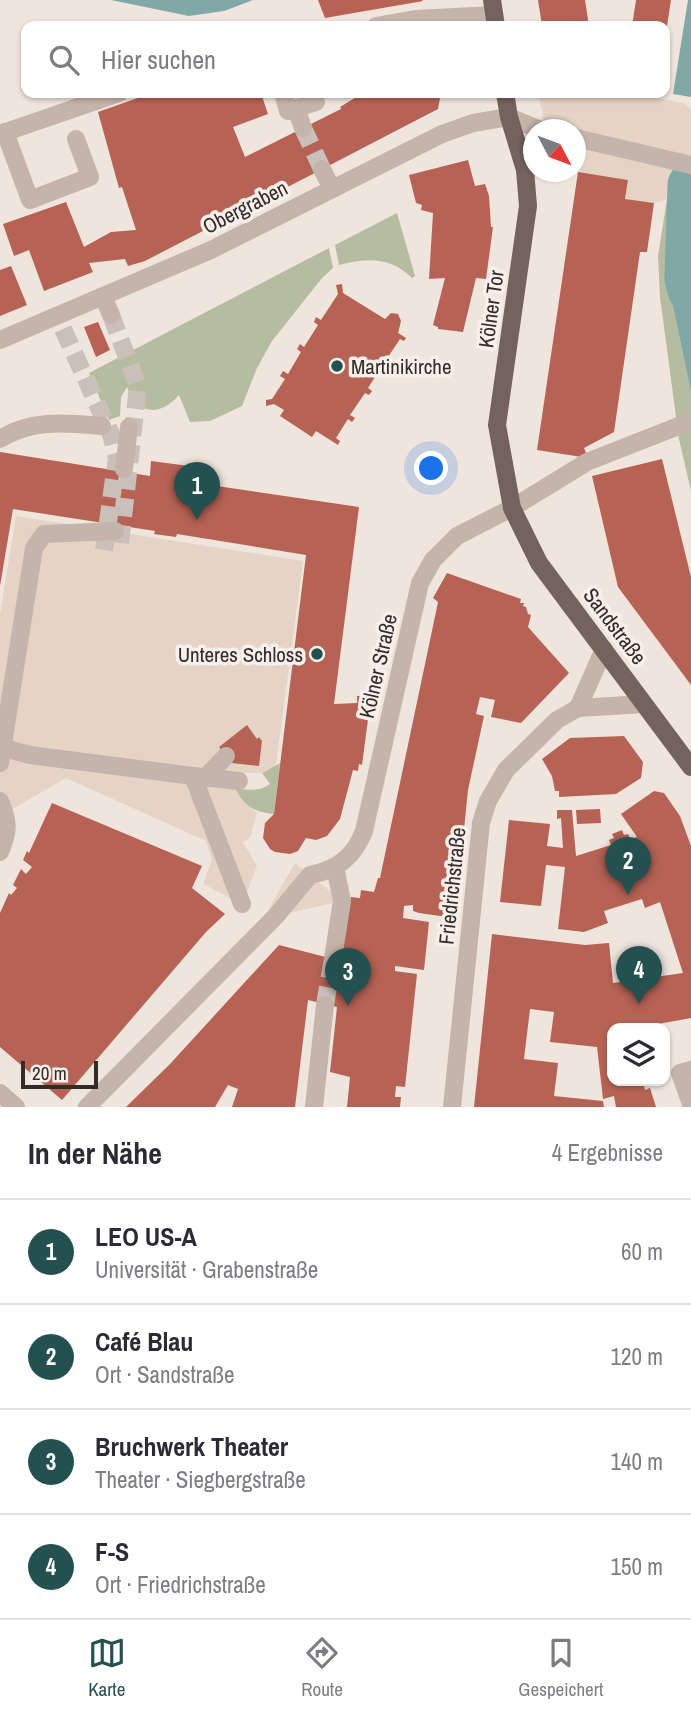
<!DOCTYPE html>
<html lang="de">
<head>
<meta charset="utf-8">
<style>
	:root { --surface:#fff; --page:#f7f7f7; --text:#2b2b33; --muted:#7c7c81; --line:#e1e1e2; --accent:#24504f }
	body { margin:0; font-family:"Archivo Narrow",sans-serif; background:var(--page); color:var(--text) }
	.controls { position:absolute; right:21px; bottom:21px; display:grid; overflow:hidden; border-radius:14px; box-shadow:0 2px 5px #0004 }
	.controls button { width:63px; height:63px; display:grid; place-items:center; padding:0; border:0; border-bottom:2px solid var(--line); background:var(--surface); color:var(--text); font:35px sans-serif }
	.compass { position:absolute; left:523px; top:119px; width:63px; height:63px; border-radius:50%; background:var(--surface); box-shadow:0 2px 5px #0004; rotate:131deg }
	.scale { position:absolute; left:21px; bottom:18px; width:77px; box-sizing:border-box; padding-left:7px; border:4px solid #342b29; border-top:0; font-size:19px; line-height:24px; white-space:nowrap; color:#342b29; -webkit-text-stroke:5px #f7efe9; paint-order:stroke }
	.you { position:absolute; left:432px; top:469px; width:24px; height:24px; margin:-18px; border:5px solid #fff; border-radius:50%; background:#1a73e8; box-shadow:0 0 0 10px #1a73e833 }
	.badge { display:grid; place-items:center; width:46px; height:46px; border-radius:50%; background:var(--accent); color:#fff; font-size:23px; font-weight:700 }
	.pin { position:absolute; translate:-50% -58px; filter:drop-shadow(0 2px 4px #0008) }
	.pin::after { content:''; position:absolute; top:37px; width:24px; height:21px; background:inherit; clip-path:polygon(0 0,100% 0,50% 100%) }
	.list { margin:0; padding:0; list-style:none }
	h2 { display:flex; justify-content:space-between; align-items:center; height:91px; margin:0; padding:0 28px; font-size:30px }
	h2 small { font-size:23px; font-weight:400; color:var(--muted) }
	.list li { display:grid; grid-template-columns:46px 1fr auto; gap:21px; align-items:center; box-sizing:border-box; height:105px; padding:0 28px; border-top:2px solid var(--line) }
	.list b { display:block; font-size:26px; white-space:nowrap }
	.list p { margin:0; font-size:23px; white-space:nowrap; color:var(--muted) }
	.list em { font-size:23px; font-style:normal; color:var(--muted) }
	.icon { flex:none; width:38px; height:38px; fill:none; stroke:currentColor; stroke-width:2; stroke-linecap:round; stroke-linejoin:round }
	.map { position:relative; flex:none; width:691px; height:1107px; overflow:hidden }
	.search { position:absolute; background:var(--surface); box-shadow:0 2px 5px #0004; left:21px; right:21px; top:21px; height:77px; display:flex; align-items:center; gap:18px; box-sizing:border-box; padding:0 24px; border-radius:14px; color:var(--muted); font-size:26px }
	.sheet { height:511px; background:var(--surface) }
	nav { display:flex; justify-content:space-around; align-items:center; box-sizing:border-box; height:98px; border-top:2px solid var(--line); background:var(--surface); font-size:19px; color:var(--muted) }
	nav a { display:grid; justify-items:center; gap:4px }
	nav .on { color:var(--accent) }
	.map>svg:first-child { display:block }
</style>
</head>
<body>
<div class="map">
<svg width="691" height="1107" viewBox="0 0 691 1107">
	<rect width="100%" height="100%" fill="#efe5dd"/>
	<g fill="#b5bc9f">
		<polygon points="667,199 672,302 691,392 691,491 679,439 660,297 658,256"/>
		<path d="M397,213L415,276L412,278C390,256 367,258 339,265L335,245Z"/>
		<path d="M329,248L333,268L322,278L272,341L257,368L242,406L210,421L190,422L179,395C160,417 137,415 127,387L121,397L120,416L109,420L89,373Z"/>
		<path d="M280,763L274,814C254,812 243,806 235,788C248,790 259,792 270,784L262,773Z"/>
	</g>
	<g fill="#e5d4c6" fill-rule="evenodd">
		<polygon points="538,93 630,93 683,103 691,109 691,205 668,199 654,203 625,199 628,180 574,172 576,130 546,129"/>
		<path d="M16,516L303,561L276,765L262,773H243L235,788L241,800L257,813L250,838L243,842L257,866L242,904L203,884L212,860L206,841L66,778L6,813L0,812V614ZM259,737L262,741L258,766L231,763Z"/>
		<polygon points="295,863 342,901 263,919"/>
	</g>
	<g fill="#80a8a6">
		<polygon points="111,0 253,0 224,11 189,16"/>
		<polygon points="688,0 691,0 691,97 673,94"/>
		<polygon points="667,199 691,205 691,392 672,302"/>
	</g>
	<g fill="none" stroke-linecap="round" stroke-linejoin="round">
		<polyline stroke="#80a8a6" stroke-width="47" points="691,185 688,278 691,290"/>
	</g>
	<g fill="#b66254">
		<polygon points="318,0 422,0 423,1 325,18"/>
		<polygon points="538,0 585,0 589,26 542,26"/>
		<polygon points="636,0 671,0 667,26 632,26"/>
		<polygon points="152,93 261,93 268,114 233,127 245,157 341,109 340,107 363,93 441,93 438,109 145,261 128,266 125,259 89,263 93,272 44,291 29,250 14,256 3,224 66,202 84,247 111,232 136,230 122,187 119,188 98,112"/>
		<polygon points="637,93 656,93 655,98"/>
		<polygon points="468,160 475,186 485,184 489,196 491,227 493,227 486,279 476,278 463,332 438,329 438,327 433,325 445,278 429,279 433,213 421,210 422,205 416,203 409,175"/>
		<polygon points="578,172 628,180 625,199 654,203 647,252 640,252 614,432 584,448 588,458 537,450"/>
		<polygon points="11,266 27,305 0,316 0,270"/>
		<polygon points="342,284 343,293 385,319 391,313 398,314 401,321 398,333 406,338 404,341 400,339 386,360 390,363 387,367 383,364 368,388 372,391 369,395 365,393 350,415 355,418 352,422 348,419 336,438 340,441 338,445 316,431 312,437 280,416 284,410 274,404 266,406 266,400 272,399 285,379 280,376 283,371 288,374 301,352 297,349 300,344 304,347 318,325 314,322 316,317 321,320 338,294 336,285"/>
		<polygon points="98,322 110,350 96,357 84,327"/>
		<polygon points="0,452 150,476 151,461 197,467 196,483 359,507 334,704 357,703 357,696 371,697 362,765 359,764 358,771 353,770 340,819 327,836 316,840 306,838 298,851 290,854 275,852 270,849 263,838 265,823 274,814 306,555 177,534 176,537 154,534 155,531 13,509 0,586"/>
		<polygon points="662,459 691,577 691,685 618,587 592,476"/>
		<polygon points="447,573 521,599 520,603 524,603 523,606 526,607 528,614 531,615 528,627 569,673 521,723 491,717 495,700 480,697 476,714 484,716 468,790 455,918 419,913 413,911 413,905 404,906 403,918 429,922 424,970 395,966 395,971 417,974 405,1087 396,1086 395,1097 401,1097 400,1107 347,1107 350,1077 330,1072 337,1007 308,1000 295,1107 232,1107 238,1089 228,1085 215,1107 126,1107 170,1064 279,945 341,961 351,897 360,898 361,890 374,892 378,878 380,878 437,607 438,602 433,598"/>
		<polygon points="247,725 257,739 259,737 262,741 259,766 231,763 219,747"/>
		<polygon points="624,736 643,762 641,778 616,794 559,797 559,791 555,791 552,776 542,759 570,738"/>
		<polygon points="654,791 664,793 680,816 691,846 691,1018 636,1028 612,1028 612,1081 643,1081 645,1090 650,1088 656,1107 616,1107 614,1096 603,1099 597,1047 550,1042 554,1012 530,1009 524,1059 558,1063 554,1096 603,1101 604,1107 474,1107 492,934 585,945 609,943 613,983 683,973 660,902 645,908 642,899 604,911 608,923 584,932 558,929 565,867 546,865 541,906 500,902 509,820 550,824 547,846 563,848 561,818 557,819 557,810 572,810 576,856 611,845 609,840 614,838 612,834 622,830 624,835 628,834 630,839 637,837 621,814"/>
		<polygon points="52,803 202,866 192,888 225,914 206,932 62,1100 0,1047 0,913 9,893 11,895 17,888 13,885 21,869 26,874 32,867 23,860 27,851 29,853"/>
		<polygon points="600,809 601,823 577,824 576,810"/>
	</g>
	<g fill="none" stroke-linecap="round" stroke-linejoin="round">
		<g stroke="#cac0b9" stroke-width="18" stroke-dasharray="18 9" stroke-linecap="butt">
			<polyline points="303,128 322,169"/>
			<polyline points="111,315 138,386 119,552"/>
			<polyline points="63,329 111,434 117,458 104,550"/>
			<polyline points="325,1005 333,958"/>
		</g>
		<g stroke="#c5b4ab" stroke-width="18">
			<polyline points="376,26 415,19 494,15"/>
			<polyline points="283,93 288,111 316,102 313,93"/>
			<polyline points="296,108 303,128"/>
			<polyline points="5,132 30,200 90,177 76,139"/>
			<polyline points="0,134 119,93"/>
			<polyline points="576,138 691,165"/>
			<polyline points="322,169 332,189"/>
			<polyline points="103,296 111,315"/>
			<polyline points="0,340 211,250 442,134 473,123 509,117 541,130"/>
			<path d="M0,439C31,419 67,423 102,426"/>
			<polyline points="124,469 129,427"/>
			<polyline points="578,708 604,649"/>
			<polyline points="4,748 30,755 193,776 242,904"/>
			<polyline points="0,763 34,548 44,534 115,531"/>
			<polyline points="193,776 239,781"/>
			<polyline points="205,778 226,756"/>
			<path d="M0,801C9,822 9,831 0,852"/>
			<polyline points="333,958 342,901 335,867"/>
			<polyline points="691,1070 680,1073 691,1104"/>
			<polyline points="0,1093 16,1107"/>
			<path d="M87,1107L276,916L310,875C337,870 354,857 364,831L420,583L433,560L457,536L512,508L587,462L691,421"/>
			<polyline points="314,1107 325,1005"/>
			<polyline points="452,1107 481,823 488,801 506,770 557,720 578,708 644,704"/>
		</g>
		<g stroke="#74625c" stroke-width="18">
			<polyline points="492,0 496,26"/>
			<polyline points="505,93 509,117 525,170 528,206 497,425 512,508 539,563 691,767"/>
		</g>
	</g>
	<g fill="#24504f" stroke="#f7efe9" stroke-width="2.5">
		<circle cx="337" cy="366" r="7"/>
		<circle cx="317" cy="654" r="7"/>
	</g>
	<g text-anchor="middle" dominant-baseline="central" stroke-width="7" stroke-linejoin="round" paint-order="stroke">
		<g font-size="21" fill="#342b29" stroke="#f7efe9">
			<text transform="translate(245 207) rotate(-27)">Obergraben</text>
			<text transform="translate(491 309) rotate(-82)">Kölner Tor</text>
			<text transform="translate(615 626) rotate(53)">Sandstraße</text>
			<text transform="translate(378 666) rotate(-77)">Kölner Straße</text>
			<text transform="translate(452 886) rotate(-84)">Friedrichstraße</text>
		</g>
		<g font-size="21" fill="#342b29" stroke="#f7efe9" text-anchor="start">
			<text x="351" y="366">Martinikirche</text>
			<text x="303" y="654" text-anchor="end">Unteres Schloss</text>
		</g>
	</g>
</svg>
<div class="controls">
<button><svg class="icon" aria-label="layers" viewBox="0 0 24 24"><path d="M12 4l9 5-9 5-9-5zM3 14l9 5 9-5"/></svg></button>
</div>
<svg class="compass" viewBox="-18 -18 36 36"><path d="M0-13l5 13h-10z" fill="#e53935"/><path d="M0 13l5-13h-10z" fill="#7c7c81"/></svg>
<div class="scale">20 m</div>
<div class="you"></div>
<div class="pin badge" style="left:197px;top:520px">1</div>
<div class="pin badge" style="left:628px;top:895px">2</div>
<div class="pin badge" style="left:348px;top:1006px">3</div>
<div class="pin badge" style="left:639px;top:1004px">4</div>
<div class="search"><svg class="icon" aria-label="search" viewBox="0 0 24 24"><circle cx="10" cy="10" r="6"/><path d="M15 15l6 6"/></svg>Hier suchen</div>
</div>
<section class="sheet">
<h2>In der Nähe<small>4 Ergebnisse</small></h2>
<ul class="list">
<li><span class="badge">1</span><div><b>LEO US-A</b><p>Universität · Grabenstraße</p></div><em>60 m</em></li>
<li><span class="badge">2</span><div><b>Café Blau</b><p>Ort · Sandstraße</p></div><em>120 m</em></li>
<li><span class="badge">3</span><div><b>Bruchwerk Theater</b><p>Theater · Siegbergstraße</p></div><em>140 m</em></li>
<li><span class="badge">4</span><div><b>F-S</b><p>Ort · Friedrichstraße</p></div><em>150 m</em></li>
</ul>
</section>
<nav>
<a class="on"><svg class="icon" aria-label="map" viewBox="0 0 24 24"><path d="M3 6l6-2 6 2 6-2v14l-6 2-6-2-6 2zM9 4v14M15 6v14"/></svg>Karte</a>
<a><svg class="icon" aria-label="directions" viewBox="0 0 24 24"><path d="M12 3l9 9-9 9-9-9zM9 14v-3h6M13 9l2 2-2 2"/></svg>Route</a>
<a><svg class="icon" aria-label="saved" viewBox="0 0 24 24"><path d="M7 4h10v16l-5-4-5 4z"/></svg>Gespeichert</a>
</nav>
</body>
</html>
